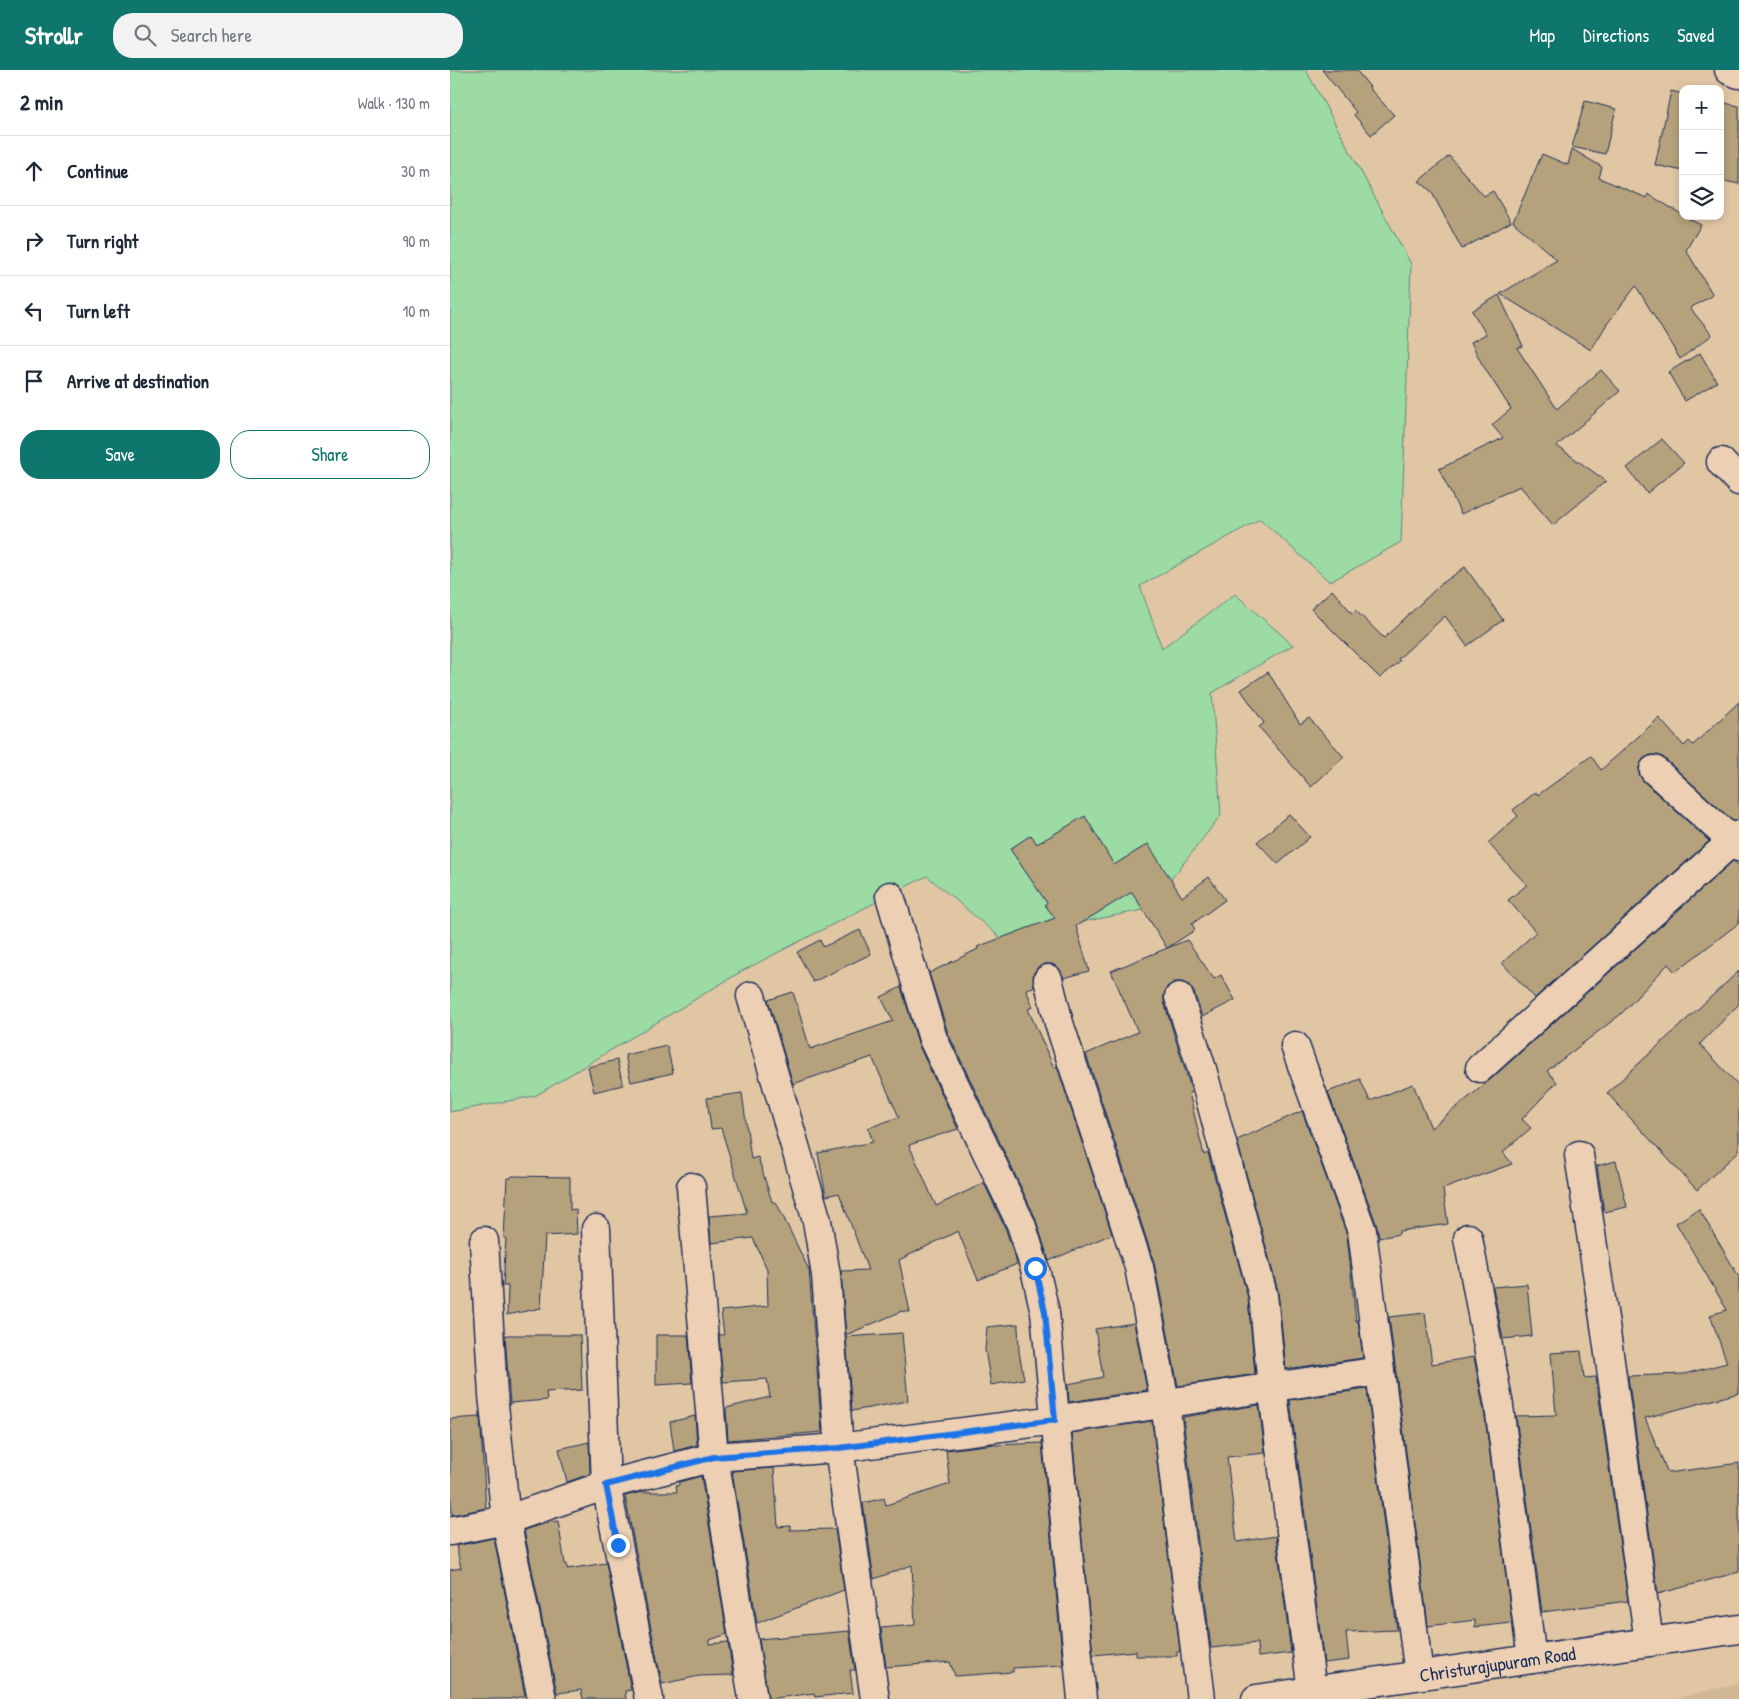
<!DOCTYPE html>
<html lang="en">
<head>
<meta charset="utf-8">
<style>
	:root { --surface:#fff; --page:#f2f2f3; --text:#1f2937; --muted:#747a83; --line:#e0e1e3; --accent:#0f766e }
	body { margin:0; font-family:"Patrick Hand",sans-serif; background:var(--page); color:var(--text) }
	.controls { position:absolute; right:15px; top:15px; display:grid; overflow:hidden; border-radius:10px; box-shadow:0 2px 8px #0003 }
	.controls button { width:45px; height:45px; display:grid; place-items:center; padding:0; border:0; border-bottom:1px solid var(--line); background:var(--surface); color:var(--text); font:25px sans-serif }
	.stop { position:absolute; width:15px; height:15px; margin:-11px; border:4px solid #1a73e8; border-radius:50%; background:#fff }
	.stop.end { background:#1a73e8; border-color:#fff; box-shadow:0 1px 5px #0008 }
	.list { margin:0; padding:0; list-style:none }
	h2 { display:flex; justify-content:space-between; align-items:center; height:65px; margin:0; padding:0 20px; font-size:21px }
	h2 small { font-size:16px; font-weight:400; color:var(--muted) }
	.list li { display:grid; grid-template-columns:32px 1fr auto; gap:15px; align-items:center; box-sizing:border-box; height:70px; padding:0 20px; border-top:1px solid var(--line) }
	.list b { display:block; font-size:19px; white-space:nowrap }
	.list em { font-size:16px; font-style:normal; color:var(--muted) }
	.actions { display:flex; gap:10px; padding:15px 20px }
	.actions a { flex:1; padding:11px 0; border:1px solid var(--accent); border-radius:20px; text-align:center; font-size:18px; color:var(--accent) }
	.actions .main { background:var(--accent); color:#fff }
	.icon { flex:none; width:28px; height:28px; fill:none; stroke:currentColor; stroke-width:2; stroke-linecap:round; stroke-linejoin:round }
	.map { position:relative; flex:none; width:1289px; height:1629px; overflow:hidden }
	header { display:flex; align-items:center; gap:30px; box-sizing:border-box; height:70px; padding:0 25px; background:var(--accent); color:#fff }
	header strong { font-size:24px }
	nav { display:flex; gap:28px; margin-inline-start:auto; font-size:18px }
	.search { width:350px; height:45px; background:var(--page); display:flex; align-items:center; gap:12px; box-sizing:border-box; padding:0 18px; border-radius:20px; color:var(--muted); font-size:19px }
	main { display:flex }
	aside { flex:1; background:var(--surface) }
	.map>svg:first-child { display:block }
</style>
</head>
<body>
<header>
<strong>Strollr</strong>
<div class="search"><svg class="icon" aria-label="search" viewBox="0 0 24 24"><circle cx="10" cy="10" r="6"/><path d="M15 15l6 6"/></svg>Search here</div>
<nav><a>Map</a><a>Directions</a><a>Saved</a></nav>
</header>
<main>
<aside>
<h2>2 min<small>Walk · 130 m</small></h2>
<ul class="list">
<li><svg class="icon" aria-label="ahead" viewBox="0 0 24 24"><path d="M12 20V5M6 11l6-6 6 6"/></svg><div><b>Continue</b></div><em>30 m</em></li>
<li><svg class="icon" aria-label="right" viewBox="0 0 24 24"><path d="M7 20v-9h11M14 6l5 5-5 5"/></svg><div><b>Turn right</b></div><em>90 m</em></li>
<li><svg class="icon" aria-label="left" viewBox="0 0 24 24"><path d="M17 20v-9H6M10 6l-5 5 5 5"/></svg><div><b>Turn left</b></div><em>10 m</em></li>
<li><svg class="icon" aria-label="arrive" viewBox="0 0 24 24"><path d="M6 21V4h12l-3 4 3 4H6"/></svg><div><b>Arrive at destination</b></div></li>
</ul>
<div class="actions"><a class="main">Save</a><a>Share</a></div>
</aside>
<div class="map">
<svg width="1289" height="1629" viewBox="0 0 1289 1629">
	<rect width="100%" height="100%" fill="#e1c6a3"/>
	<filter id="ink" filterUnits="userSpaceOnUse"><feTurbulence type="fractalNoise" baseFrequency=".02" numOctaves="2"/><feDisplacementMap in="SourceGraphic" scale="10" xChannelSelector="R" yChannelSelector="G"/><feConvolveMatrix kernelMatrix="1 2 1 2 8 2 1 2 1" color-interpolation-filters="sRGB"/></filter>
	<g filter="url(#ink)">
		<polygon fill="#d0b896" points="1289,1613 1289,1629 1224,1629"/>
		<polygon fill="#9cdba4" stroke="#5c8581" points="0,0 856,0 961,194 951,472 880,512 810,449 690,516 712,578 785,524 843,575 762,623 771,745 698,839 551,868 477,806 292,901 85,1026 0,1042"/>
		<g fill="#b5a27b" stroke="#1b2f5e">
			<polygon points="872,0 906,0 920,17 919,18 944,45 921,65 904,45 906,42"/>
			<polygon points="1221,21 1233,24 1233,101 1205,95"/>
			<polygon points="1135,31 1166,39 1155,84 1122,77"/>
			<polygon points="1270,32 1289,36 1289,114 1270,110"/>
			<polygon points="1122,79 1152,97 1149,108 1197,128 1198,124 1233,145 1233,146 1251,155 1236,180 1263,225 1240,238 1262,265 1230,289 1186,216 1157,254 1141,280 1050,224 1107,190 1063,152 1092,84 1118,95"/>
			<polygon points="999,86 1034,126 1043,121 1061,152 1012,179 981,121 969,111"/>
			<polygon points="1049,225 1073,276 1067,278 1107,339 1151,300 1170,321 1107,376 1156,411 1103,455 1070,416 1011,444 989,399 1053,368 1042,355 1061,339 1032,294 1021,272 1036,264 1022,241"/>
			<polygon points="1250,283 1267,312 1235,331 1218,302"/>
			<polygon points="1212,369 1234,393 1197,423 1177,398"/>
			<polygon points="1015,497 1053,550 1017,576 995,546 948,589 950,591 930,608 861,539 882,520 902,543 905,540 934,568 990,515"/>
			<polygon points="818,602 850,654 859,648 894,687 861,717 809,657 814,653 791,620"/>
			<polygon points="1289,632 1289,750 1283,751 1214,688 1208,685 1200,685 1193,689 1189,697 1189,704 1193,711 1259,771 1085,928 1052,893 1086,862 1058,830 1077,815 1038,773 1068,746 1063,740 1086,722 1088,725 1141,686 1151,700 1209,648 1234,676 1239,671 1243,675"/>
			<polygon points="839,744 860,767 828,794 807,772"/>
			<polygon points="635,746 664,795 698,774 732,827 759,807 775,830 742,854 745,860 717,878 682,822 626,856 639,901 614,908 609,898 602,894 595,894 588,897 583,904 584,917 576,919 583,937 578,939 604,998 607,996 662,1164 599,1191 585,1147 498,963 479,903 528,879 527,877 605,848 595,835 597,833 560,779 581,765 587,774"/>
			<polygon points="1283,791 1289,795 1289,853 1225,902 1218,894 1171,944 1097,1001 1107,1012 1072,1049 1081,1058 1053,1082 1062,1094 993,1119 998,1154 949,1161 949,1164 929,1168 927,1156 878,1022 910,1009 920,1031 963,1014 981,1058 1040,1010"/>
			<polygon points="410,860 421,884 363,912 347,882 370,870 373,877"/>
			<polygon points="737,870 764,909 771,905 785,930 752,947 744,922 739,915 732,912 724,912 717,917 714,924 714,932 742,1022 739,1023 754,1085 758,1083 798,1228 805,1304 728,1316 704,1192 636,984 688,962 661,901"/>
			<polygon points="1289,901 1289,934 1250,974 1289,1016 1289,1081 1247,1120 1157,1023"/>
			<polygon points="451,917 469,976 508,1059 459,1075 486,1136 534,1113 556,1160 567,1194 528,1210 508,1161 449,1190 460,1242 450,1241 450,1242 396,1265 391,1201 418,1200 389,1123 376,1126 368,1083 423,1072 418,1058 449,1047 422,987 343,1014 318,930 343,922 360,979 443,951 431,927"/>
			<polygon points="217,976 223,1003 181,1012 175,985"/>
			<polygon points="167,990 173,1015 144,1022 138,997"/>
			<polygon points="292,1023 301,1089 308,1087 322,1132 326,1132 359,1200 372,1362 278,1370 276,1338 320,1327 317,1309 273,1312 269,1265 274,1265 271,1241 318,1236 317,1199 303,1168 261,1173 259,1146 297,1143 271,1058 261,1059 257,1028"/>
			<polygon points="852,1041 897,1165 906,1251 908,1251 913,1288 836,1299 828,1221 787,1070"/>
			<polygon points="1166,1091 1177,1137 1154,1142 1147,1096"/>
			<polygon points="62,1106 120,1107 120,1140 126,1139 127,1164 95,1166 91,1238 57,1245 58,1216 53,1216 56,1169 54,1168 57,1108 61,1108"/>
			<polygon points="1249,1139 1289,1207 1289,1323 1195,1348 1218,1403 1289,1393 1289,1502 1208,1524 1178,1306 1234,1304 1277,1293 1260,1245 1277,1240 1226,1153"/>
			<polygon points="1077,1214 1082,1266 1053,1269 1043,1217"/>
			<polygon points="975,1243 982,1294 1024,1287 1035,1347 1062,1553 1025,1557 1025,1550 978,1556 939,1247"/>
			<polygon points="684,1253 697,1320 619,1332 618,1314 653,1307 645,1259"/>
			<polygon points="568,1254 569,1282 574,1309 541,1315 535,1280 537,1257"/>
			<polygon points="452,1263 458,1331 402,1341 396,1267"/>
			<polygon points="55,1265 130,1265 132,1320 96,1322 97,1330 60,1333"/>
			<polygon points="206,1265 238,1265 242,1313 206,1315"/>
			<polygon points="1131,1281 1134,1308 1146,1307 1178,1531 1092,1542 1066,1346 1106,1345 1101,1283"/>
			<polygon points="917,1319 947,1560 896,1562 899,1590 874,1593 840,1330"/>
			<polygon points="809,1335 815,1383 777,1387 787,1472 826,1466 841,1583 808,1587 807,1573 761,1578 733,1347"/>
			<polygon points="245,1346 247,1375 224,1381 220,1352"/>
			<polygon points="30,1347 36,1438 2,1445 0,1417 0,1349"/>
			<polygon points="702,1351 730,1581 727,1582 727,1586 686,1586 686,1581 643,1585 622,1363"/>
			<polygon points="139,1372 140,1404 117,1412 109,1379"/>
			<polygon points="592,1373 613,1595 563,1598 563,1602 505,1606 500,1592 436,1597 431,1558 465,1555 462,1495 424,1509 413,1433 434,1428 436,1435 500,1414 496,1380 545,1374 545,1375"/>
			<polygon points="324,1398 328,1457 340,1456 340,1460 385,1459 394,1520 307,1553 282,1401"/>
			<polygon points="251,1406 277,1564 260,1570 260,1574 278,1572 283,1605 249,1606 212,1614 175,1426 192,1422 227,1422 226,1416 229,1415 229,1412"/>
			<polygon points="108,1451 115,1494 117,1494 117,1499 156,1493 181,1620 175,1621 176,1629 133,1629 131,1620 107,1623 74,1460 96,1453"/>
			<polygon points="44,1468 75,1626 59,1629 0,1629 0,1500 11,1498 6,1476"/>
			<polygon points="399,1561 405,1600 400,1600 403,1623 365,1627 364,1623 318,1629 309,1569"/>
		</g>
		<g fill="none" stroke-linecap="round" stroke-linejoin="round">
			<g stroke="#1b2f5e" stroke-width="31">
				<g id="minor">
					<polyline points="1279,0 1289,4"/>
					<polyline points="1271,392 1289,411"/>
					<polyline points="1204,700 1289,777"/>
					<polyline points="440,826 483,969 571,1154 585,1199 595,1242 632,1629"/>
					<polyline points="598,909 609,953 689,1197 715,1332 751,1629"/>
					<polyline points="301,926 367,1151 376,1205 389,1378 425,1629"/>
					<polyline points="729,927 752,999 813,1225 822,1316 862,1621"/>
					<polyline points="845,976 912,1161 969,1605"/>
					<polyline points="1030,998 1289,765"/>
					<polyline points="1129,1085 1155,1255 1199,1572"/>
					<polyline points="241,1117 264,1387 303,1629"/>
					<polyline points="146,1159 156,1415 199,1629"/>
					<polyline points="1018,1168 1049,1336 1082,1589"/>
					<polyline points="34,1171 43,1325 56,1450 92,1629"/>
					<polyline points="0,1461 56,1450 156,1415 264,1387 389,1378 605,1350 930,1301"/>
				</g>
			</g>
			<g stroke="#1b2f5e" stroke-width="31">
				<g id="tertiary">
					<path id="s1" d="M806,1629L1289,1559"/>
				</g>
			</g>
			<use href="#minor" stroke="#edd0b3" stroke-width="28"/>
			<use href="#tertiary" stroke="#edd0b3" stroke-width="28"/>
		</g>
	</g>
	<g fill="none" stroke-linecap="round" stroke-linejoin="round" filter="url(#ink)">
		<polyline stroke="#1a73e8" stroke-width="6" points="168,1475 156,1415 264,1387 389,1378 605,1350 595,1242 585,1198"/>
	</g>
	<g text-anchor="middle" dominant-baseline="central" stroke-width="4.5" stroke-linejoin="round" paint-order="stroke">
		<g font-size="19" fill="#1b2f5e" stroke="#edd0b3">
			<text stroke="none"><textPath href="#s1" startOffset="244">Christurajupuram Road</textPath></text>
		</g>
	</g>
</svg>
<div class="controls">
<button>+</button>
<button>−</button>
<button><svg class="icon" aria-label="layers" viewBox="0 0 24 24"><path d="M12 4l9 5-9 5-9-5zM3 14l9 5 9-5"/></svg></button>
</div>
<div class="stop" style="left:585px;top:1198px"></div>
<div class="stop end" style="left:168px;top:1475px"></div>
</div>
</main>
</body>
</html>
